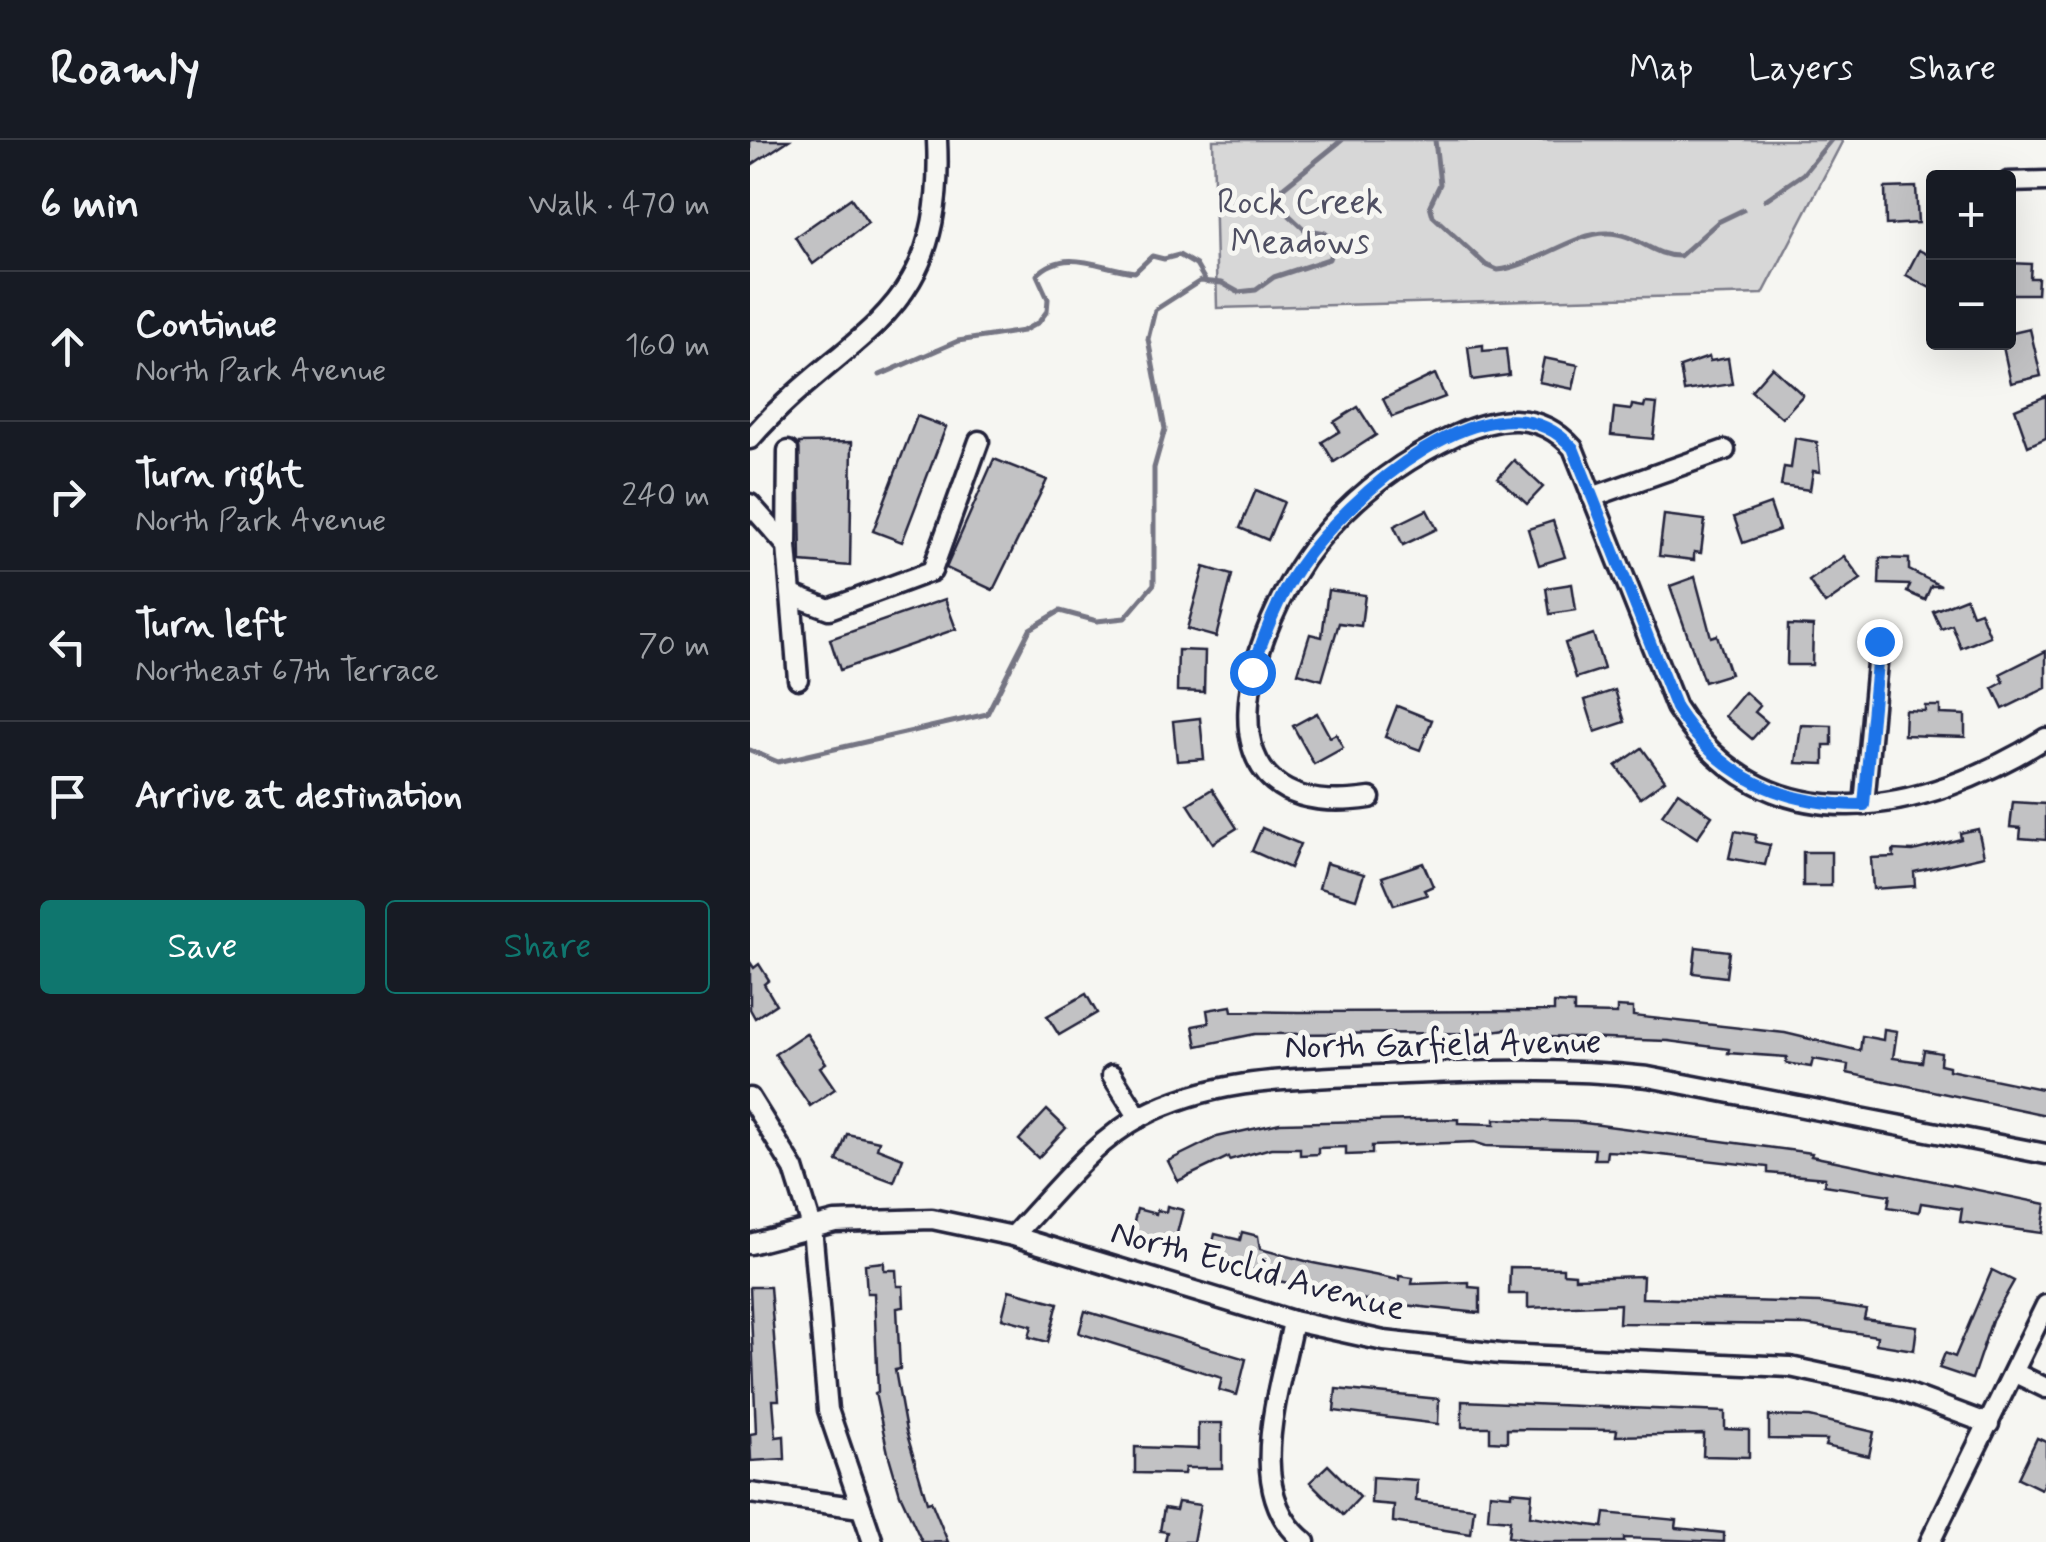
<!DOCTYPE html>
<html lang="en">
<head>
<meta charset="utf-8">
<style>
	:root { --surface:#171b24; --page:#20242c; --text:#f1f3f6; --muted:#9ea1a6; --line:#363941; --accent:#0f766e }
	body { margin:0; font-family:Mynerve,sans-serif; background:var(--page); color:var(--text) }
	.controls { position:absolute; right:30px; top:30px; display:grid; overflow:hidden; border-radius:10px; box-shadow:0 10px 40px #0002 }
	.controls button { width:90px; height:90px; display:grid; place-items:center; padding:0; border:0; border-bottom:2px solid var(--line); background:var(--surface); color:var(--text); font:50px sans-serif }
	.stop { position:absolute; width:30px; height:30px; margin:-22px; border:8px solid #1a73e8; border-radius:50%; background:#fff }
	.stop.end { background:#1a73e8; border-color:#fff; box-shadow:0 2px 10px #0008 }
	.list { margin:0; padding:0; list-style:none }
	h2 { display:flex; justify-content:space-between; align-items:center; height:130px; margin:0; padding:0 40px; font-size:42px }
	h2 small { font-size:32px; font-weight:400; color:var(--muted) }
	.list li { display:grid; grid-template-columns:65px 1fr auto; gap:30px; align-items:center; box-sizing:border-box; height:150px; padding:0 40px; border-top:2px solid var(--line) }
	.list b { display:block; font-size:38px; white-space:nowrap }
	.list p { margin:0; font-size:32px; white-space:nowrap; color:var(--muted) }
	.list em { font-size:32px; font-style:normal; color:var(--muted) }
	.actions { display:flex; gap:20px; padding:30px 40px }
	.actions a { flex:1; padding:22px 0; border:2px solid var(--accent); border-radius:10px; text-align:center; font-size:35px; color:var(--accent) }
	.actions .main { background:var(--accent); color:#fff }
	.icon { flex:none; width:55px; height:55px; fill:none; stroke:currentColor; stroke-width:2; stroke-linecap:round; stroke-linejoin:round }
	.map { position:relative; flex:none; width:1296px; height:1402px; overflow:hidden }
	header { display:flex; align-items:center; gap:60px; box-sizing:border-box; height:140px; padding:0 50px; background:var(--surface); border-bottom:2px solid var(--line) }
	header strong { font-size:48px }
	nav { display:flex; gap:55px; margin-inline-start:auto; font-size:35px }
	main { display:flex }
	aside { flex:1; background:var(--surface) }
	.map>svg:first-child { display:block }
</style>
</head>
<body>
<header>
<strong>Roamly</strong>
<nav><a>Map</a><a>Layers</a><a>Share</a></nav>
</header>
<main>
<aside>
<h2>6 min<small>Walk · 470 m</small></h2>
<ul class="list">
<li><svg class="icon" aria-label="ahead" viewBox="0 0 24 24"><path d="M12 20V5M6 11l6-6 6 6"/></svg><div><b>Continue</b><p>North Park Avenue</p></div><em>160 m</em></li>
<li><svg class="icon" aria-label="right" viewBox="0 0 24 24"><path d="M7 20v-9h11M14 6l5 5-5 5"/></svg><div><b>Turn right</b><p>North Park Avenue</p></div><em>240 m</em></li>
<li><svg class="icon" aria-label="left" viewBox="0 0 24 24"><path d="M17 20v-9H6M10 6l-5 5 5 5"/></svg><div><b>Turn left</b><p>Northeast 67th Terrace</p></div><em>70 m</em></li>
<li><svg class="icon" aria-label="arrive" viewBox="0 0 24 24"><path d="M6 21V4h12l-3 4 3 4H6"/></svg><div><b>Arrive at destination</b></div></li>
</ul>
<div class="actions"><a class="main">Save</a><a>Share</a></div>
</aside>
<div class="map">
<svg width="1296" height="1402" viewBox="0 0 1296 1402">
	<rect width="100%" height="100%" fill="#f6f6f2"/>
	<filter id="ink" filterUnits="userSpaceOnUse"><feTurbulence type="fractalNoise" baseFrequency=".01" numOctaves="2"/><feDisplacementMap in="SourceGraphic" scale="20" xChannelSelector="R" yChannelSelector="G"/><feConvolveMatrix kernelMatrix="1 2 1 2 8 2 1 2 1" color-interpolation-filters="sRGB"/></filter>
	<g filter="url(#ink)">
		<polygon fill="#d7d7d7" stroke="#7c7c89" stroke-width="2.5" points="463,0 1091,0 1092,2 1013,154 467,168"/>
		<g fill="none" stroke-linecap="round" stroke-linejoin="round">
			<g stroke="#757583" stroke-width="5">
				<path d="M685,0L690,44L680,65L683,76L736,125L748,130C784,126 825,92 858,93C886,93 903,117 930,116L968,82L993,70"/>
				<polyline points="1015,60 1053,34 1081,0"/>
				<path d="M130,235L208,201L273,191L289,182L297,171L298,159L287,135C315,106 352,129 385,132L402,116L414,119L429,115L446,125L456,142"/>
				<polyline points="0,610 28,622 237,574 280,489 310,471 347,481 375,478 404,444 404,328 415,289 398,199 405,170 450,141 472,143 488,152 506,150 524,137 579,119 585,102 575,93 554,89 527,64 529,51 592,0"/>
			</g>
		</g>
		<g fill="#c2c2c4" stroke="#22223b" stroke-width="2.5">
			<polygon points="0,0 39,0 0,26"/>
			<polygon points="1166,47 1168,83 1136,85 1135,48"/>
			<polygon points="101,58 118,83 63,124 45,97"/>
			<polygon points="1169,110 1184,118 1184,150 1156,135"/>
			<polygon points="1258,123 1281,124 1280,138 1288,138 1287,154 1258,154"/>
			<polygon points="1280,189 1291,236 1261,243 1252,202 1258,202 1258,194"/>
			<polygon points="733,205 733,211 756,209 759,235 722,240 718,207"/>
			<polygon points="959,217 960,221 978,218 982,244 934,251 930,227"/>
			<polygon points="794,218 828,225 823,249 789,242"/>
			<polygon points="1022,227 1053,255 1032,278 1001,251"/>
			<polygon points="685,234 695,257 642,277 633,259"/>
			<polygon points="1296,256 1296,298 1278,306 1265,269"/>
			<polygon points="895,263 907,264 903,299 861,295 864,268 881,270 882,265 894,267"/>
			<polygon points="608,267 626,295 584,322 572,302 590,291 584,282"/>
			<polygon points="167,276 196,287 152,402 123,391"/>
			<polygon points="1045,298 1067,302 1070,332 1063,331 1060,350 1031,346 1034,327 1041,328"/>
			<polygon points="102,302 100,426 51,422 49,303"/>
			<polygon points="244,319 297,340 243,450 196,428"/>
			<polygon points="764,320 793,347 777,364 748,338"/>
			<polygon points="506,350 534,362 518,400 490,388"/>
			<polygon points="1020,364 1029,390 993,403 984,377"/>
			<polygon points="677,370 687,389 653,405 644,386"/>
			<polygon points="914,375 955,380 951,413 944,412 944,420 909,416"/>
			<polygon points="803,381 815,417 789,425 778,389"/>
			<polygon points="1094,416 1111,439 1075,464 1059,441"/>
			<polygon points="1130,418 1159,419 1159,430 1191,446 1181,446 1175,460 1157,452 1160,445 1129,444"/>
			<polygon points="454,427 482,435 466,497 437,489"/>
			<polygon points="945,437 961,497 967,495 980,534 954,542 920,446"/>
			<polygon points="822,444 826,470 800,474 796,448"/>
			<polygon points="578,450 615,455 611,486 589,483 572,540 548,533 560,494 572,497"/>
			<polygon points="1216,458 1222,474 1230,471 1240,496 1211,508 1202,485 1191,489 1183,471"/>
			<polygon points="195,459 206,489 90,530 80,499"/>
			<polygon points="1038,485 1063,486 1062,525 1037,525"/>
			<polygon points="843,494 854,529 826,538 815,503"/>
			<polygon points="428,510 455,511 454,552 427,551"/>
			<polygon points="1296,511 1296,548 1253,569 1243,548 1254,542 1250,534"/>
			<polygon points="865,550 875,582 845,592 835,560"/>
			<polygon points="995,552 1010,566 1005,572 1017,582 1002,599 975,576"/>
			<polygon points="647,566 682,580 670,610 635,597"/>
			<polygon points="1175,566 1190,566 1190,574 1215,575 1215,597 1154,595 1155,570 1175,571"/>
			<polygon points="567,573 580,597 586,594 593,608 564,624 543,586"/>
			<polygon points="450,578 454,619 427,621 423,581"/>
			<polygon points="1051,585 1082,586 1082,605 1074,605 1074,624 1046,623"/>
			<polygon points="892,608 915,640 890,658 866,626"/>
			<polygon points="462,649 487,688 463,703 438,664"/>
			<polygon points="928,652 962,676 947,698 912,675"/>
			<polygon points="1263,662 1296,664 1296,700 1270,698 1271,688 1260,687"/>
			<polygon points="512,688 550,704 540,728 502,711"/>
			<polygon points="1228,689 1234,716 1164,732 1165,746 1123,749 1121,718 1144,717 1143,710 1163,711 1211,699 1210,693"/>
			<polygon points="985,691 1006,695 1005,702 1020,705 1015,725 979,718"/>
			<rect x="1053" y="712" width="28" height="34"/>
			<polygon points="576,723 614,734 606,759 569,748"/>
			<polygon points="673,723 683,746 674,750 677,755 644,765 632,737"/>
			<polygon points="946,807 979,811 976,837 943,833"/>
			<polygon points="0,822 4,828 9,824 19,840 14,844 26,864 5,878 0,869"/>
			<polygon points="336,854 347,873 309,895 297,876"/>
			<polygon points="804,863 824,864 824,873 867,874 867,867 883,868 883,876 1035,893 1110,911 1112,896 1133,900 1134,889 1147,891 1143,918 1172,922 1174,910 1191,913 1190,924 1199,926 1199,930 1296,950 1296,975 1097,933 1098,925 1063,919 1061,927 1036,923 1037,917 978,913 979,909 918,901 764,896 764,888 727,893 505,894 447,906 443,886 459,883 457,870 481,866 482,871 549,872 804,871"/>
			<polygon points="56,893 76,923 70,927 85,949 60,966 25,914"/>
			<polygon points="297,970 316,988 288,1018 269,1000"/>
			<polygon points="708,979 708,983 745,984 745,979 827,982 1062,1013 1061,1016 1296,1064 1292,1093 1210,1082 1212,1069 1171,1063 1169,1072 1138,1067 1140,1055 1074,1045 1075,1038 1018,1033 1018,1027 894,1013 857,1011 856,1019 844,1019 845,1009 736,1006 724,1002 622,1006 622,1014 596,1015 596,1007 568,1008 568,1014 550,1015 550,1008 521,1008 479,1020 478,1017 428,1041 418,1021 467,997 530,983"/>
			<polygon points="97,994 129,1001 127,1008 153,1018 144,1042 87,1021"/>
			<polygon points="417,1066 433,1070 424,1105 381,1094 387,1069 406,1074 407,1070 416,1072"/>
			<polygon points="492,1092 508,1096 510,1109 563,1123 649,1140 649,1136 663,1138 662,1144 719,1142 719,1147 730,1148 730,1173 625,1162 515,1138 516,1133 459,1118 465,1094 490,1100"/>
			<polygon points="134,1122 134,1130 146,1130 147,1146 153,1146 154,1167 147,1168 150,1229 145,1230 156,1291 177,1362 181,1361 198,1402 172,1402 150,1354 138,1313 125,1253 128,1252 124,1153 117,1153 115,1124"/>
			<polygon points="760,1127 813,1128 813,1133 825,1134 825,1138 893,1136 892,1158 1069,1163 1116,1170 1114,1179 1167,1186 1164,1210 1126,1204 1127,1196 1056,1185 869,1183 870,1164 778,1168 778,1154 759,1154"/>
			<polygon points="1242,1130 1264,1141 1242,1180 1222,1239 1189,1228 1195,1213 1205,1217"/>
			<polygon points="0,1147 20,1147 29,1260 23,1260 26,1297 34,1296 35,1319 1,1321 0,1294 6,1293"/>
			<polygon points="259,1150 308,1163 298,1202 279,1197 282,1186 252,1178"/>
			<polygon points="335,1171 496,1219 487,1255 469,1250 472,1238 329,1193"/>
			<polygon points="586,1249 689,1259 688,1284 584,1271"/>
			<polygon points="712,1261 975,1272 975,1289 999,1290 999,1317 953,1316 954,1294 866,1296 867,1290 757,1289 757,1302 740,1301 740,1287 712,1287"/>
			<polygon points="1019,1276 1060,1277 1124,1292 1119,1316 1075,1306 1077,1300 1019,1299"/>
			<polygon points="448,1283 472,1283 472,1328 435,1328 434,1334 385,1333 385,1307 448,1309"/>
			<polygon points="1287,1298 1296,1302 1296,1338 1291,1349 1268,1338"/>
			<polygon points="578,1325 610,1357 593,1375 560,1342"/>
			<polygon points="622,1337 667,1340 666,1361 724,1368 721,1394 643,1382 644,1365 621,1363"/>
			<polygon points="761,1351 782,1353 780,1376 853,1387 855,1373 927,1380 926,1388 974,1393 974,1402 874,1398 874,1402 792,1402 758,1397 760,1380 738,1378 740,1353 761,1355"/>
			<polygon points="428,1362 450,1365 443,1402 415,1402 417,1392 410,1391 414,1368 426,1370"/>
		</g>
		<g fill="none" stroke-linecap="round" stroke-linejoin="round">
			<g stroke="#22223b" stroke-width="25">
				<g id="minor">
					<polyline points="1258,42 1296,41"/>
					<path d="M0,299C99,186 196,183 187,0"/>
					<polyline points="842,357 975,310"/>
					<polyline points="0,364 37,406 48,539"/>
					<polyline points="37,406 38,311"/>
					<polyline points="42,455 79,469 182,431 229,301"/>
					<path d="M620,658C435,685 498,488 568,401C604,356 653,320 706,295C748,276 789,270 823,308L926,567C1016,710 1173,675 1296,598"/>
					<polyline points="1114,665 1129,501"/>
					<polyline points="362,935 389,978"/>
					<polyline points="0,958 44,1029 62,1087 78,1270 123,1402"/>
					<path d="M263,1096C302,1056 341,1003 392,976C466,937 549,939 631,935C721,931 808,927 898,937L1296,1014"/>
					<polyline points="0,1104 85,1082 182,1079 263,1096 543,1181 634,1201 750,1214 1040,1227 1148,1250 1239,1284"/>
					<path d="M543,1181C531,1248 491,1352 555,1402"/>
					<polyline points="1265,1233 1296,1248"/>
					<polyline points="0,1353 111,1368"/>
					<polyline points="1180,1402 1296,1165"/>
				</g>
			</g>
			<use href="#minor" stroke="#f6f6f2" stroke-width="18"/>
		</g>
	</g>
	<g fill="none" stroke-linecap="round" stroke-linejoin="round" filter="url(#ink)">
		<path stroke="#1a73e8" stroke-width="12" d="M502,532C514,495 527,459 549,427C595,360 745,221 823,308L926,568C971,638 1032,665 1114,665L1129,501"/>
	</g>
	<g text-anchor="middle" dominant-baseline="central" stroke-width="10" stroke-linejoin="round" paint-order="stroke">
		<g font-size="35" fill="#4f4f62" stroke="#f6f6f2">
			<text x="550" y="63">Rock Creek<tspan x="550" dy="40">Meadows</tspan></text>
		</g>
		<g font-size="35" fill="#22223b" stroke="#f6f6f2">
			<text transform="translate(693 905) rotate(-1)">North Garfield Avenue</text>
			<text transform="translate(508 1131) rotate(15)">North Euclid Avenue</text>
		</g>
	</g>
</svg>
<div class="controls">
<button>+</button>
<button>−</button>
</div>
<div class="stop" style="left:502px;top:532px"></div>
<div class="stop end" style="left:1129px;top:501px"></div>
</div>
</main>
</body>
</html>
